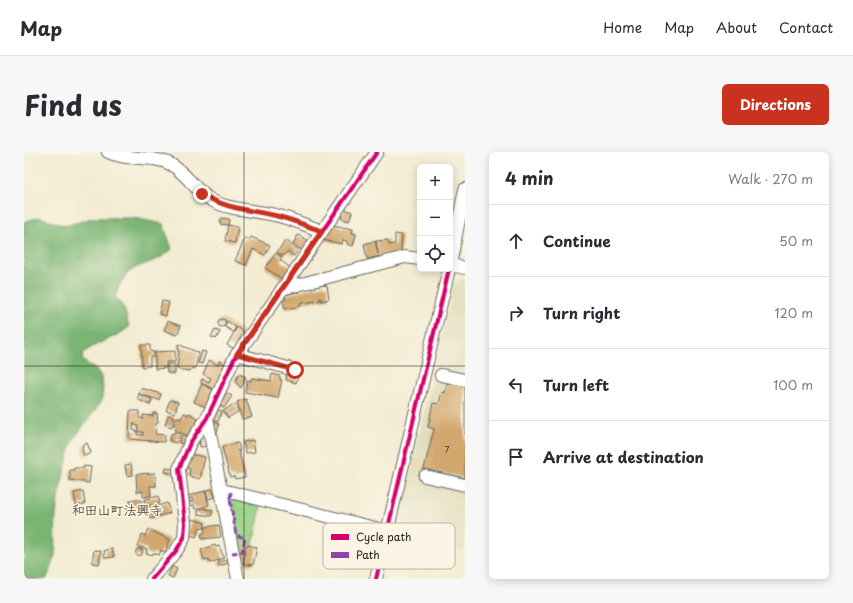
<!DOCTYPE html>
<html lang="en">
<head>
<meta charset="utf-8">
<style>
	:root { --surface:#fff; --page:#f7f7f7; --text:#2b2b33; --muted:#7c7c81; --line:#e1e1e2; --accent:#c8321e }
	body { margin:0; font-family:"Playpen Sans","Klee One",sans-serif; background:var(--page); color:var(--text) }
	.controls { position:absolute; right:12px; top:12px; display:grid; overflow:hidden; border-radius:6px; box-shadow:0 2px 10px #0003 }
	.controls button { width:36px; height:36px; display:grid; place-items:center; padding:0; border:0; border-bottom:1px solid var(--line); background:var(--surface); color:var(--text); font:20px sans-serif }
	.stop { position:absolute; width:12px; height:12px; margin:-9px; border:3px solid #c8321e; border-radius:50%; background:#fff }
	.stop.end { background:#c8321e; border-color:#fff; box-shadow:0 1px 4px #0008 }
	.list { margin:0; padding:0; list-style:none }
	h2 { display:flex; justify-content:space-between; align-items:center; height:52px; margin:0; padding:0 16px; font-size:17px }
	h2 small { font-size:13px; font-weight:400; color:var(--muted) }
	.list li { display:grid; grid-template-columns:26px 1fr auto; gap:12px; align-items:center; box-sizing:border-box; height:72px; padding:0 16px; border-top:1px solid var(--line) }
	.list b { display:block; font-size:15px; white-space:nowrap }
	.list em { font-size:13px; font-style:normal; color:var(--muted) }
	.icon { flex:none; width:22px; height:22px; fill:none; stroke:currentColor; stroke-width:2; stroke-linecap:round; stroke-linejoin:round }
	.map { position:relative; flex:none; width:441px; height:427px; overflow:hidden; border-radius:6px }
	header { display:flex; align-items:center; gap:24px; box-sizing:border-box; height:56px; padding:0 20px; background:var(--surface); border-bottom:1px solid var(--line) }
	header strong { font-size:19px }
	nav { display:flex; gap:22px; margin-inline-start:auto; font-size:14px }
	.intro { display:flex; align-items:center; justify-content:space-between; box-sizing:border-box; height:96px; padding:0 24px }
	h1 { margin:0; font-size:28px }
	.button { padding:10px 18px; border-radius:6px; background:var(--accent); color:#fff; font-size:14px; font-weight:700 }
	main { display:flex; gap:24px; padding:0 24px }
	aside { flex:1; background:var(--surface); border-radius:6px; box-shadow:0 2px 10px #0003 }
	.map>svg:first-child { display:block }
</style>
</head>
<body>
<header>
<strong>Map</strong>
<nav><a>Home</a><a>Map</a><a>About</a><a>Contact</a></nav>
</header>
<div class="intro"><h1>Find us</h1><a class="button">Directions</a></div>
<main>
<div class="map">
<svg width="441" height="427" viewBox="0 0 441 427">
	<rect width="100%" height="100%" fill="#fcf5e5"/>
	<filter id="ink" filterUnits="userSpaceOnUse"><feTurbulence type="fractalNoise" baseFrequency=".025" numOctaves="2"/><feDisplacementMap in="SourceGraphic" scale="8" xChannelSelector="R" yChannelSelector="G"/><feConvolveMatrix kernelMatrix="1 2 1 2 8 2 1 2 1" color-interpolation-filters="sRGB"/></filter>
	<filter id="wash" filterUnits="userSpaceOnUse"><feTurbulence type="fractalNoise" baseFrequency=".012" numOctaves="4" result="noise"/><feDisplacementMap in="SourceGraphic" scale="16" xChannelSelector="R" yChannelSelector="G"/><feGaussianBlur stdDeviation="0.9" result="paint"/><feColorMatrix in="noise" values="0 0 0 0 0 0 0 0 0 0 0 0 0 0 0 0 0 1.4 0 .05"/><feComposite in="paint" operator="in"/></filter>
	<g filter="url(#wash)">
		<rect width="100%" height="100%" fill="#f3ecd3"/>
		<polygon fill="#dfddbb" points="441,126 441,399 372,383 430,132"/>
		<polygon fill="#98d386" stroke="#5a7851" points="198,338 238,349 225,411 214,411"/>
		<path fill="#7ab573" stroke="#4b6848" d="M15,65L41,74L69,66H110L139,72L148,97C123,120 104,104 91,145L100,156L105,175C90,187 72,190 58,202L59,209C76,219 81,225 78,245C76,257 51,279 46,297C41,315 34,344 32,362C30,387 36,404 22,427H0V70Z"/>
		<g id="blocks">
			<g fill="#d2a86e" fill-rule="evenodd">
				<polygon points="320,57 328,60 325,69 317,66"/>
				<polygon points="197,66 205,67 204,73 196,72"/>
				<polygon points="204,73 214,75 211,91 201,89"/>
				<polygon points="308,73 329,77 328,81 332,82 329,94 323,92 323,89 319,88 318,92 298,88"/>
				<polygon points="371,82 378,83 377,100 355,107 355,104 343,107 340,92 351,89 354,102 352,89 364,88 365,93 371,92"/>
				<polygon points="274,83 285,89 279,99 269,92"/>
				<polygon points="227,85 246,93 241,103 229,97 222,113 211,109 221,86 225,88"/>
				<polygon points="262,88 274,98 270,104 264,99 259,104 253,100"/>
				<polygon points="252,101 258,105 256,108 268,117 260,128 241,116"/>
				<polygon points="299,133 303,134 305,147 297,149 297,146 295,147 295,149 276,151 277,154 261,157 259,149 262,148 261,143 274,140 276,141 275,139"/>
				<polygon points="138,149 145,150 142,164 135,162"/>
				<circle cx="198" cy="171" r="4"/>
				<polygon points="144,169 157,174 153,183 140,178"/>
				<polygon points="203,169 212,175 209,180 200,174"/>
				<polygon points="213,175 221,181 213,198 203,193"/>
				<polygon points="191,178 196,180 192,187 187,185"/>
				<polygon points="154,192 175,201 171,217 168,216 166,219 153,217 155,201"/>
				<polygon points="117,193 126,193 126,199 130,200 130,205 126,205 126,214 118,215"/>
				<polygon points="151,199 151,210 142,210 142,216 131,217 131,200"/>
				<polygon points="178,199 182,200 178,212 174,211"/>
				<polygon points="185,208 194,213 195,209 205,214 192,238 177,231 178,227 185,230 187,226 179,222"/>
				<polygon points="143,212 151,212 151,222 143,221"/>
				<polygon points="263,220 274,223 272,231 262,228"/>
				<polygon points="215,222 222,225 217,236 211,229"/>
				<polygon points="248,222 256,224 256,228 258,228 254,246 221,240 223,228 227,229 227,226 247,229"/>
				<polygon points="424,228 441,232 441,326 400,317 410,277 404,275 409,251 415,252 418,240 421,241"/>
				<polygon points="178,232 191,239 182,255 170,250"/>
				<polygon points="117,236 137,242 135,248 115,242"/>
				<polygon points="202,241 208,244 200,256 195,253"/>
				<polygon points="115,242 128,247 126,253 113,247"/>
				<polygon points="222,247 228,265 218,267 213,250"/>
				<polygon points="146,248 154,250 151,261 142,258"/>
				<polygon points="210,252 215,259 204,266 199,259"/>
				<polygon points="191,257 198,259 194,270 188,268"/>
				<path d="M106,259H115V266L119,267V263L129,264V261H133L134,271H132L131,282L141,283L140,290L105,287ZM110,271L111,273L114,274V280H119V283H113V279L109,278Z"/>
				<polygon points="160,261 164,263 165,261 175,268 166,285 151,278 153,275 150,273 153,265 157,267"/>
				<polygon points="144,263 151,265 148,275 141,273"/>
				<polygon points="189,270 195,272 192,286"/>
				<polygon points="150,280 156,282 152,291 145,289 148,281 149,282"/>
				<polygon points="158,283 166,286 163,294 155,291"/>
				<polygon points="180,283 182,294 176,295 175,284"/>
				<polygon points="229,288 231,300 222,301 219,290"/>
				<polygon points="63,291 67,301 60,304 58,298 59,292"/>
				<polygon points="214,291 216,298 213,299 215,299 221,325 211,327 210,324 206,325 198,295"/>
				<polygon points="165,302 181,305 176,327 165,324 166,317 163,316"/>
				<polygon points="107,312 109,323 103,324 101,313"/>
				<polygon points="60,314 67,315 65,331 46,328 46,318 50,318 50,316 60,316"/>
				<polygon points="142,316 150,317 149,322 141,320"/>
				<polygon points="131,321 132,334 126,334 127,344 119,345 119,339 113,340 112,322"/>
				<polygon points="188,337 191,345 184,347 182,338"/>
				<polygon points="59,339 61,352 52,353 50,341"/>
				<polygon points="181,339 185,353 171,357 170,353 166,354 165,350 170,348 169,346 165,347 164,344"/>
				<polygon points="134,344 136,351 122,355 120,348"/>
				<polygon points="106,348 117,348 118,357 106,358"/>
				<polygon points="143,351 146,361 126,367 123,357"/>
				<polygon points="180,356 189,359 187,364 174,362 174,358"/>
				<polygon points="168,367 181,371 180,377 176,375 172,385 163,382"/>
				<polygon points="195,373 197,385 178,387 177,382 180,381 181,375"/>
				<polygon points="124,377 146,388 141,400 137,398 135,403 129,401 128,403 122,401 123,397 113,394 118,382 121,384"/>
				<polygon points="191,393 192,395 195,394 200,406 186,411 184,407 180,408 177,398"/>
				<polygon points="222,393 233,395 229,413 219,412"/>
				<circle cx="115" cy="400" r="3.5"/>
				<polygon points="86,397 88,397 90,405 81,406 80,399"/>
				<polygon points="70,398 77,399 75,412 68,411"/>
				<polygon points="204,408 205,411 195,414 194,410"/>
				<polygon points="148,414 153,417 149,426 144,424"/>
			</g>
		</g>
	</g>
	<g filter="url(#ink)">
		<use href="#blocks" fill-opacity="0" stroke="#67655c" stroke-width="1"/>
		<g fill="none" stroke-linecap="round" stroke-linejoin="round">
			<g stroke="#67655c" stroke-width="14">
				<g id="minor">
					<path d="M84,0C104,10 127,2 146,12C163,21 171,39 187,48C207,59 233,58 255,64C270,68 284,74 298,79"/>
					<polyline points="426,113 441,37"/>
					<polyline points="426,113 441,116"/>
					<polyline points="258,137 381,105 396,107"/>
					<polyline points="213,202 271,218"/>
					<polyline points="417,223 441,228"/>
					<polyline points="183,266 214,427"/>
					<polyline points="401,324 441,333"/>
					<polyline points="198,338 363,379"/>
					<polyline points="128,427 152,399 160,386 161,371 155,317 166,291 183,266 210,207 353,0"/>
					<polyline points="352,427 425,117"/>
				</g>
			</g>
			<use href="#minor" stroke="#fff" stroke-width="12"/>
			<polyline stroke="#8e44ad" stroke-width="3" stroke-dasharray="6 3" stroke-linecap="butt" points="207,340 206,347 212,383 221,386 218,400 208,401"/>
			<g stroke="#fcf5e5" stroke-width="6">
				<g id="cycleway">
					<polyline points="128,427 152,399 160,386 161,371 155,317 166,291 183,266 210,207 353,0"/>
					<polyline points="352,427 425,117"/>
				</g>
			</g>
			<use href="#cycleway" stroke="#d6006c" stroke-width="4"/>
		</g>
	</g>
	<g fill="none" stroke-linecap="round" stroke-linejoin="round" filter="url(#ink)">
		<path stroke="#c8321e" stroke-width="5" d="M178,42C201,57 228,58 253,64C269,68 283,74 298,79L213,202L271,218"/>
	</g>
	<path fill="none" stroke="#1c1c1c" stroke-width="1" stroke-opacity="0.55" d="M220,0V427M0,214H441"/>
	<g text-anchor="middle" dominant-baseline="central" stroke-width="3" stroke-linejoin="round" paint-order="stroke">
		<g font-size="9" fill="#4a3f30">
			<text x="423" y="297">7</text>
		</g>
		<g font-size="13" font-weight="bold" fill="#5c4d39" stroke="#fcf5e5">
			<text x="93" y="357">和田山町法興寺</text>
		</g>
	</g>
	<rect x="299" y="371" width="132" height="46" rx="6" fill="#fcf5e5" stroke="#b9b4a9" stroke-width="1"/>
	<rect x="307" y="382" width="18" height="6" fill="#d6006c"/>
	<rect x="307" y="400" width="18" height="6" fill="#8e44ad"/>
	<g font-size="11" fill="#1c1c1c">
		<text x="332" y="389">Cycle path</text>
		<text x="332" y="407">Path</text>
	</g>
</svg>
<div class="controls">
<button>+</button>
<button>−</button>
<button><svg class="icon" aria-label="locate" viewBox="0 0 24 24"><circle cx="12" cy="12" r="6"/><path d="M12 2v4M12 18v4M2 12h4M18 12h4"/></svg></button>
</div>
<div class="stop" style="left:271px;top:218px"></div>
<div class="stop end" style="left:178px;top:42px"></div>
</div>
<aside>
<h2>4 min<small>Walk · 270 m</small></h2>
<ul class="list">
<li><svg class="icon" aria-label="ahead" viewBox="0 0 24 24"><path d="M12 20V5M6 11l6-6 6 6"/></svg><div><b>Continue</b></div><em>50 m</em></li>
<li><svg class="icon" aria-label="right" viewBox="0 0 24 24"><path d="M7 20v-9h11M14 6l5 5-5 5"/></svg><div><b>Turn right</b></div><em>120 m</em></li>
<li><svg class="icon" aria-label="left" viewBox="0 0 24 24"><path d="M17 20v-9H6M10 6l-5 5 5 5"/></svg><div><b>Turn left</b></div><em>100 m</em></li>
<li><svg class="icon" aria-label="arrive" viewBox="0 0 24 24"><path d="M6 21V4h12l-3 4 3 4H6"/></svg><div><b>Arrive at destination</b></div></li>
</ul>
</aside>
</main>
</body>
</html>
